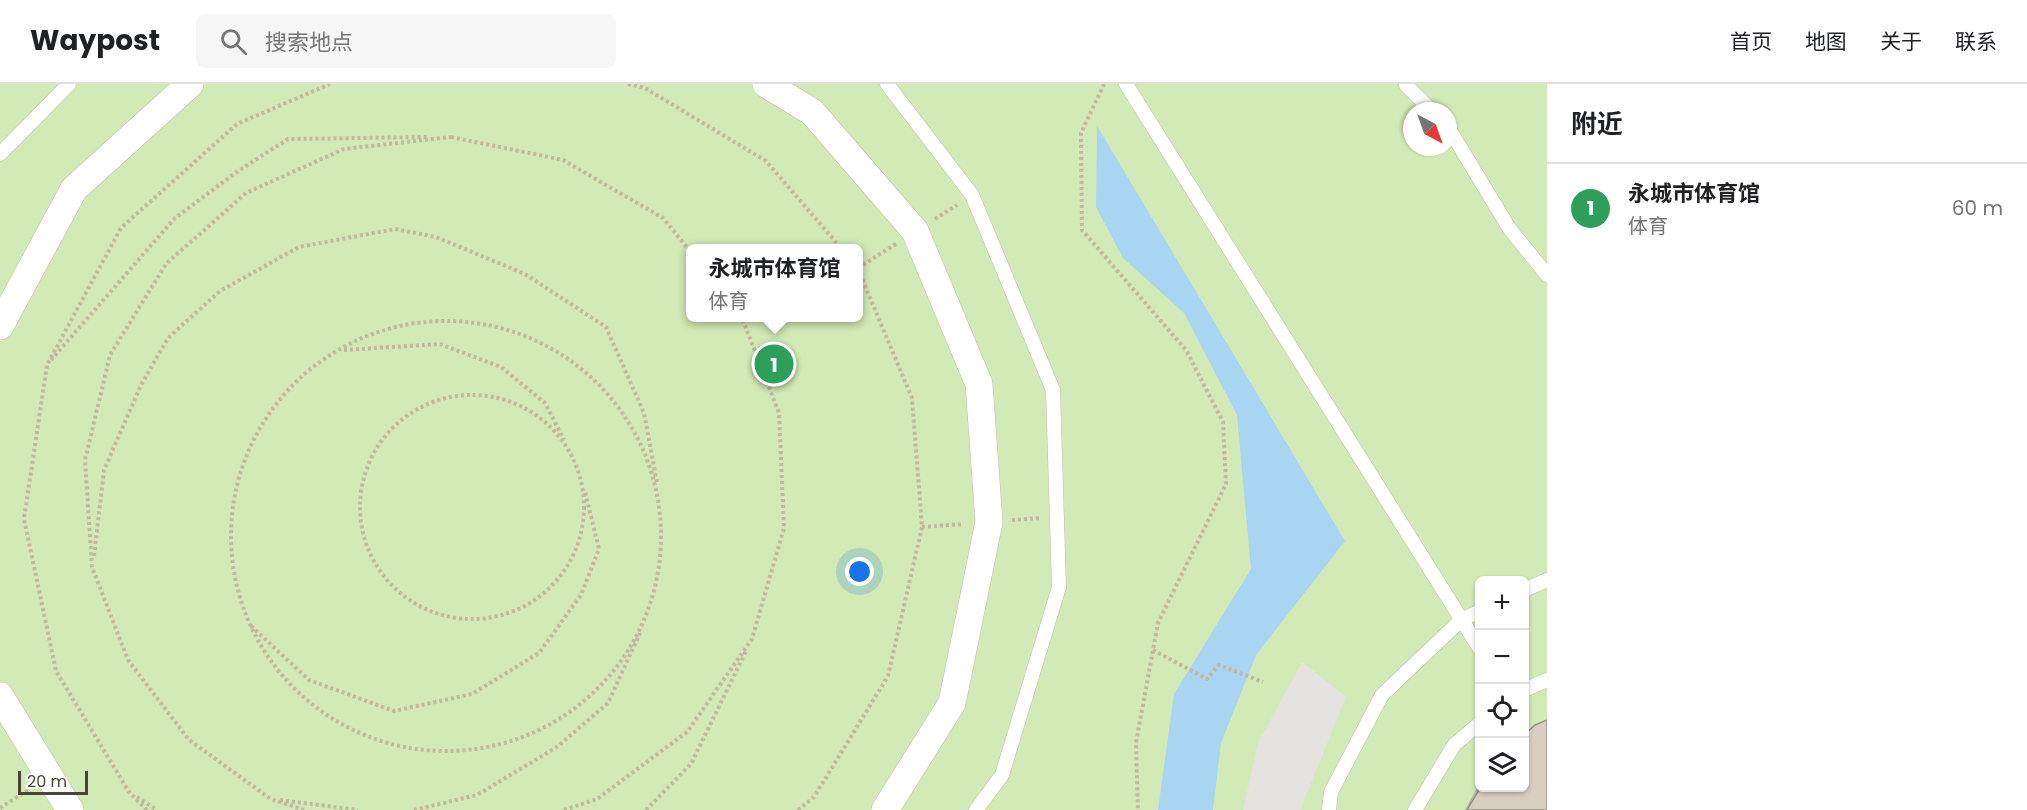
<!DOCTYPE html>
<html lang="zh">
<head>
<meta charset="utf-8">
<style>
	:root { --surface:#fff; --page:#f6f6f6; --text:#202124; --muted:#757577; --line:#e0e0e0; --accent:#fc3f1d }
	body { margin:0; font-family:Poppins,"Noto Sans SC",sans-serif; background:var(--page); color:var(--text) }
	.controls { position:absolute; right:18px; bottom:18px; display:grid; overflow:hidden; border-radius:9px; box-shadow:0 2px 4px #0004 }
	.controls button { width:54px; height:54px; display:grid; place-items:center; padding:0; border:0; border-bottom:2px solid var(--line); background:var(--surface); color:var(--text); font:30px sans-serif }
	.compass { position:absolute; left:1403px; top:18px; width:54px; height:54px; border-radius:50%; background:var(--surface); box-shadow:0 2px 4px #0004; rotate:139deg }
	.scale { position:absolute; left:18px; bottom:15px; width:70px; box-sizing:border-box; padding-left:6px; border:3px solid #4b4439; border-top:0; font-size:16px; line-height:21px; white-space:nowrap; color:#4b4439; -webkit-text-stroke:4px #fff; paint-order:stroke }
	.you { position:absolute; left:860px; top:488px; width:21px; height:21px; margin:-15px; border:4px solid #fff; border-radius:50%; background:#1a73e8; box-shadow:0 0 0 9px #1a73e833 }
	.badge { display:grid; place-items:center; width:39px; height:39px; border-radius:50%; background:var(--accent); color:#fff; font-size:20px; font-weight:700 }
	.pin { position:absolute; translate:-50% -50%; border:3px solid #fff; box-shadow:0 2px 6px #0006 }
	.popup { position:absolute; left:686px; top:160px; width:177px; height:78px; box-sizing:border-box; display:grid; place-content:center; border-radius:9px; background:var(--surface); filter:drop-shadow(0 2px 4px #0005); font-size:20px; white-space:nowrap; color:var(--muted) }
	.popup b { font-size:22px; color:var(--text) }
	.popup::after { content:''; position:absolute; left:50%; top:100%; margin-left:-12px; border:12px solid transparent; border-top-color:var(--surface) }
	.list { margin:0; padding:0; list-style:none }
	h2 { display:flex; justify-content:space-between; align-items:center; height:78px; margin:0; padding:0 24px; font-size:26px }
	h2 small { font-size:20px; font-weight:400; color:var(--muted) }
	.list li { display:grid; grid-template-columns:39px 1fr auto; gap:18px; align-items:center; box-sizing:border-box; height:90px; padding:0 24px; border-top:2px solid var(--line) }
	.list b { display:block; font-size:22px; white-space:nowrap }
	.list p { margin:0; font-size:20px; white-space:nowrap; color:var(--muted) }
	.list em { font-size:20px; font-style:normal; color:var(--muted) }
	.icon { flex:none; width:33px; height:33px; fill:none; stroke:currentColor; stroke-width:2; stroke-linecap:round; stroke-linejoin:round }
	.map { position:relative; flex:none; width:1547px; height:726px; overflow:hidden }
	header { display:flex; align-items:center; gap:36px; box-sizing:border-box; height:84px; padding:0 30px; background:var(--surface); border-bottom:2px solid var(--line) }
	header strong { font-size:28px }
	nav { display:flex; gap:33px; margin-inline-start:auto; font-size:21px }
	.search { width:420px; height:54px; background:var(--page); display:flex; align-items:center; gap:15px; box-sizing:border-box; padding:0 21px; border-radius:9px; color:var(--muted); font-size:22px }
	main { display:flex }
	aside { flex:1; background:var(--surface) }
	.map>svg:first-child { display:block }
</style>
</head>
<body>
<header>
<strong>Waypost</strong>
<div class="search"><svg class="icon" aria-label="search" viewBox="0 0 24 24"><circle cx="10" cy="10" r="6"/><path d="M15 15l6 6"/></svg>搜索地点</div>
<nav><a>首页</a><a>地图</a><a>关于</a><a>联系</a></nav>
</header>
<main>
<div class="map">
<svg width="1547" height="726" viewBox="0 0 1547 726">
	<rect width="100%" height="100%" fill="#f6f3ec"/>
	<path fill="#d2eab5" fill-rule="evenodd" d="M0,0H1547V726H0ZM1412,27H1448V63H1412ZM690,164H858V234H690ZM1480,496H1524V704H1480Z"/>
	<polygon fill="#e5e3e0" points="1302,578 1346,613 1300,726 1243,726 1258,659"/>
	<polygon fill="#a9d4f2" points="1097,42 1345,457 1256,571 1221,659 1213,726 1158,726 1174,610 1251,485 1237,331 1184,229 1123,174 1096,123"/>
	<g fill="none" stroke-linecap="round" stroke-linejoin="round">
		<g stroke="#c2bbae" stroke-width="15">
			<g id="lane">
				<polyline points="887,0 972,111 1053,306 1059,503 1002,691 976,726"/>
				<polyline points="1126,0 1480,565"/>
				<polyline points="1406,1 1432,27"/>
				<polyline points="1448,43 1509,144 1547,191"/>
				<polyline points="0,70 69,0"/>
				<polyline points="1524,506 1547,496"/>
				<polyline points="1524,606 1547,596"/>
				<polyline points="1329,726 1331,708 1382,611 1461,536 1480,527"/>
				<polyline points="1415,726 1454,661 1480,639"/>
			</g>
		</g>
		<g stroke="#c2bbae" stroke-width="28">
			<g id="street">
				<polyline points="766,0 812,28 915,147 979,300 989,438 952,619 885,726"/>
				<polyline points="0,242 74,105 190,0"/>
				<polyline points="0,612 70,726"/>
			</g>
		</g>
		<g stroke="#c4b79f" stroke-width="4" stroke-dasharray="3 3" stroke-linecap="butt">
			<polyline points="628,0 645,4 766,77 841,164"/>
			<polyline points="1104,0 1081,49 1082,146 1186,266 1223,338 1226,400 1158,539 1136,659 1138,726"/>
			<polyline points="451,53 563,76 663,134 690,167"/>
			<polyline points="935,135 957,121"/>
			<polyline points="858,184 896,160"/>
			<circle cx="446" cy="452" r="215"/>
			<polyline points="344,266 440,260 501,283 545,319 564,356"/>
			<polyline points="51,276 175,134 238,87 288,55 429,53"/>
			<circle cx="472" cy="423" r="112"/>
			<polyline points="1012,436 1041,434"/>
			<polyline points="922,443 963,440"/>
			<polyline points="94,472 104,386 141,301 168,254 220,207 299,163 395,145 436,153 525,190 606,243 644,329 657,399"/>
			<polyline points="251,542 309,596 394,627 472,610 539,569 581,511 599,465 585,408"/>
			<polyline points="1153,566 1207,595 1219,581 1263,598"/>
			<polyline points="137,713 157,726"/>
			<polyline points="280,716 358,726"/>
			<polyline points="0,724 28,706"/>
			<polyline points="147,726 129,708 56,587 24,435 47,281 121,144 237,40 330,0"/>
			<polyline points="304,726 271,715 189,656 128,576 92,483 85,376 110,271 166,180 246,109 344,65 451,53"/>
			<polyline points="414,726 477,711 557,663 608,619 640,549"/>
			<polyline points="564,726 597,715 687,648 752,555 784,444 779,329 742,234"/>
			<polyline points="646,726 691,680 746,567"/>
			<polyline points="798,726 814,713 888,592 922,443 912,314 858,185"/>
		</g>
		<use href="#lane" stroke="#fff" stroke-width="14"/>
		<use href="#street" stroke="#fff" stroke-width="27"/>
	</g>
	<polygon fill="#bab2a6" points="1479,700 1479,704 1547,726 1465,726"/>
	<polygon fill="#d8cfc1" stroke="#979187" stroke-width="1.5" points="1547,636 1547,726 1467,726 1480,704 1524,704 1524,651 1535,641"/>
</svg>
<div class="controls">
<button>+</button>
<button>−</button>
<button><svg class="icon" aria-label="locate" viewBox="0 0 24 24"><circle cx="12" cy="12" r="6"/><path d="M12 2v4M12 18v4M2 12h4M18 12h4"/></svg></button>
<button><svg class="icon" aria-label="layers" viewBox="0 0 24 24"><path d="M12 4l9 5-9 5-9-5zM3 14l9 5 9-5"/></svg></button>
</div>
<svg class="compass" viewBox="-18 -18 36 36"><path d="M0-13l5 13h-10z" fill="#e53935"/><path d="M0 13l5-13h-10z" fill="#757577"/></svg>
<div class="scale">20 m</div>
<div class="you"></div>
<div class="pin badge" style="left:774px;top:280px;background:#2e9e5b">1</div>
<div class="popup"><b>永城市体育馆</b>体育</div>
</div>
<aside>
<h2>附近<small></small></h2>
<ul class="list">
<li><span class="badge" style="background:#2e9e5b">1</span><div><b>永城市体育馆</b><p>体育</p></div><em>60 m</em></li>
</ul>
</aside>
</main>
</body>
</html>
